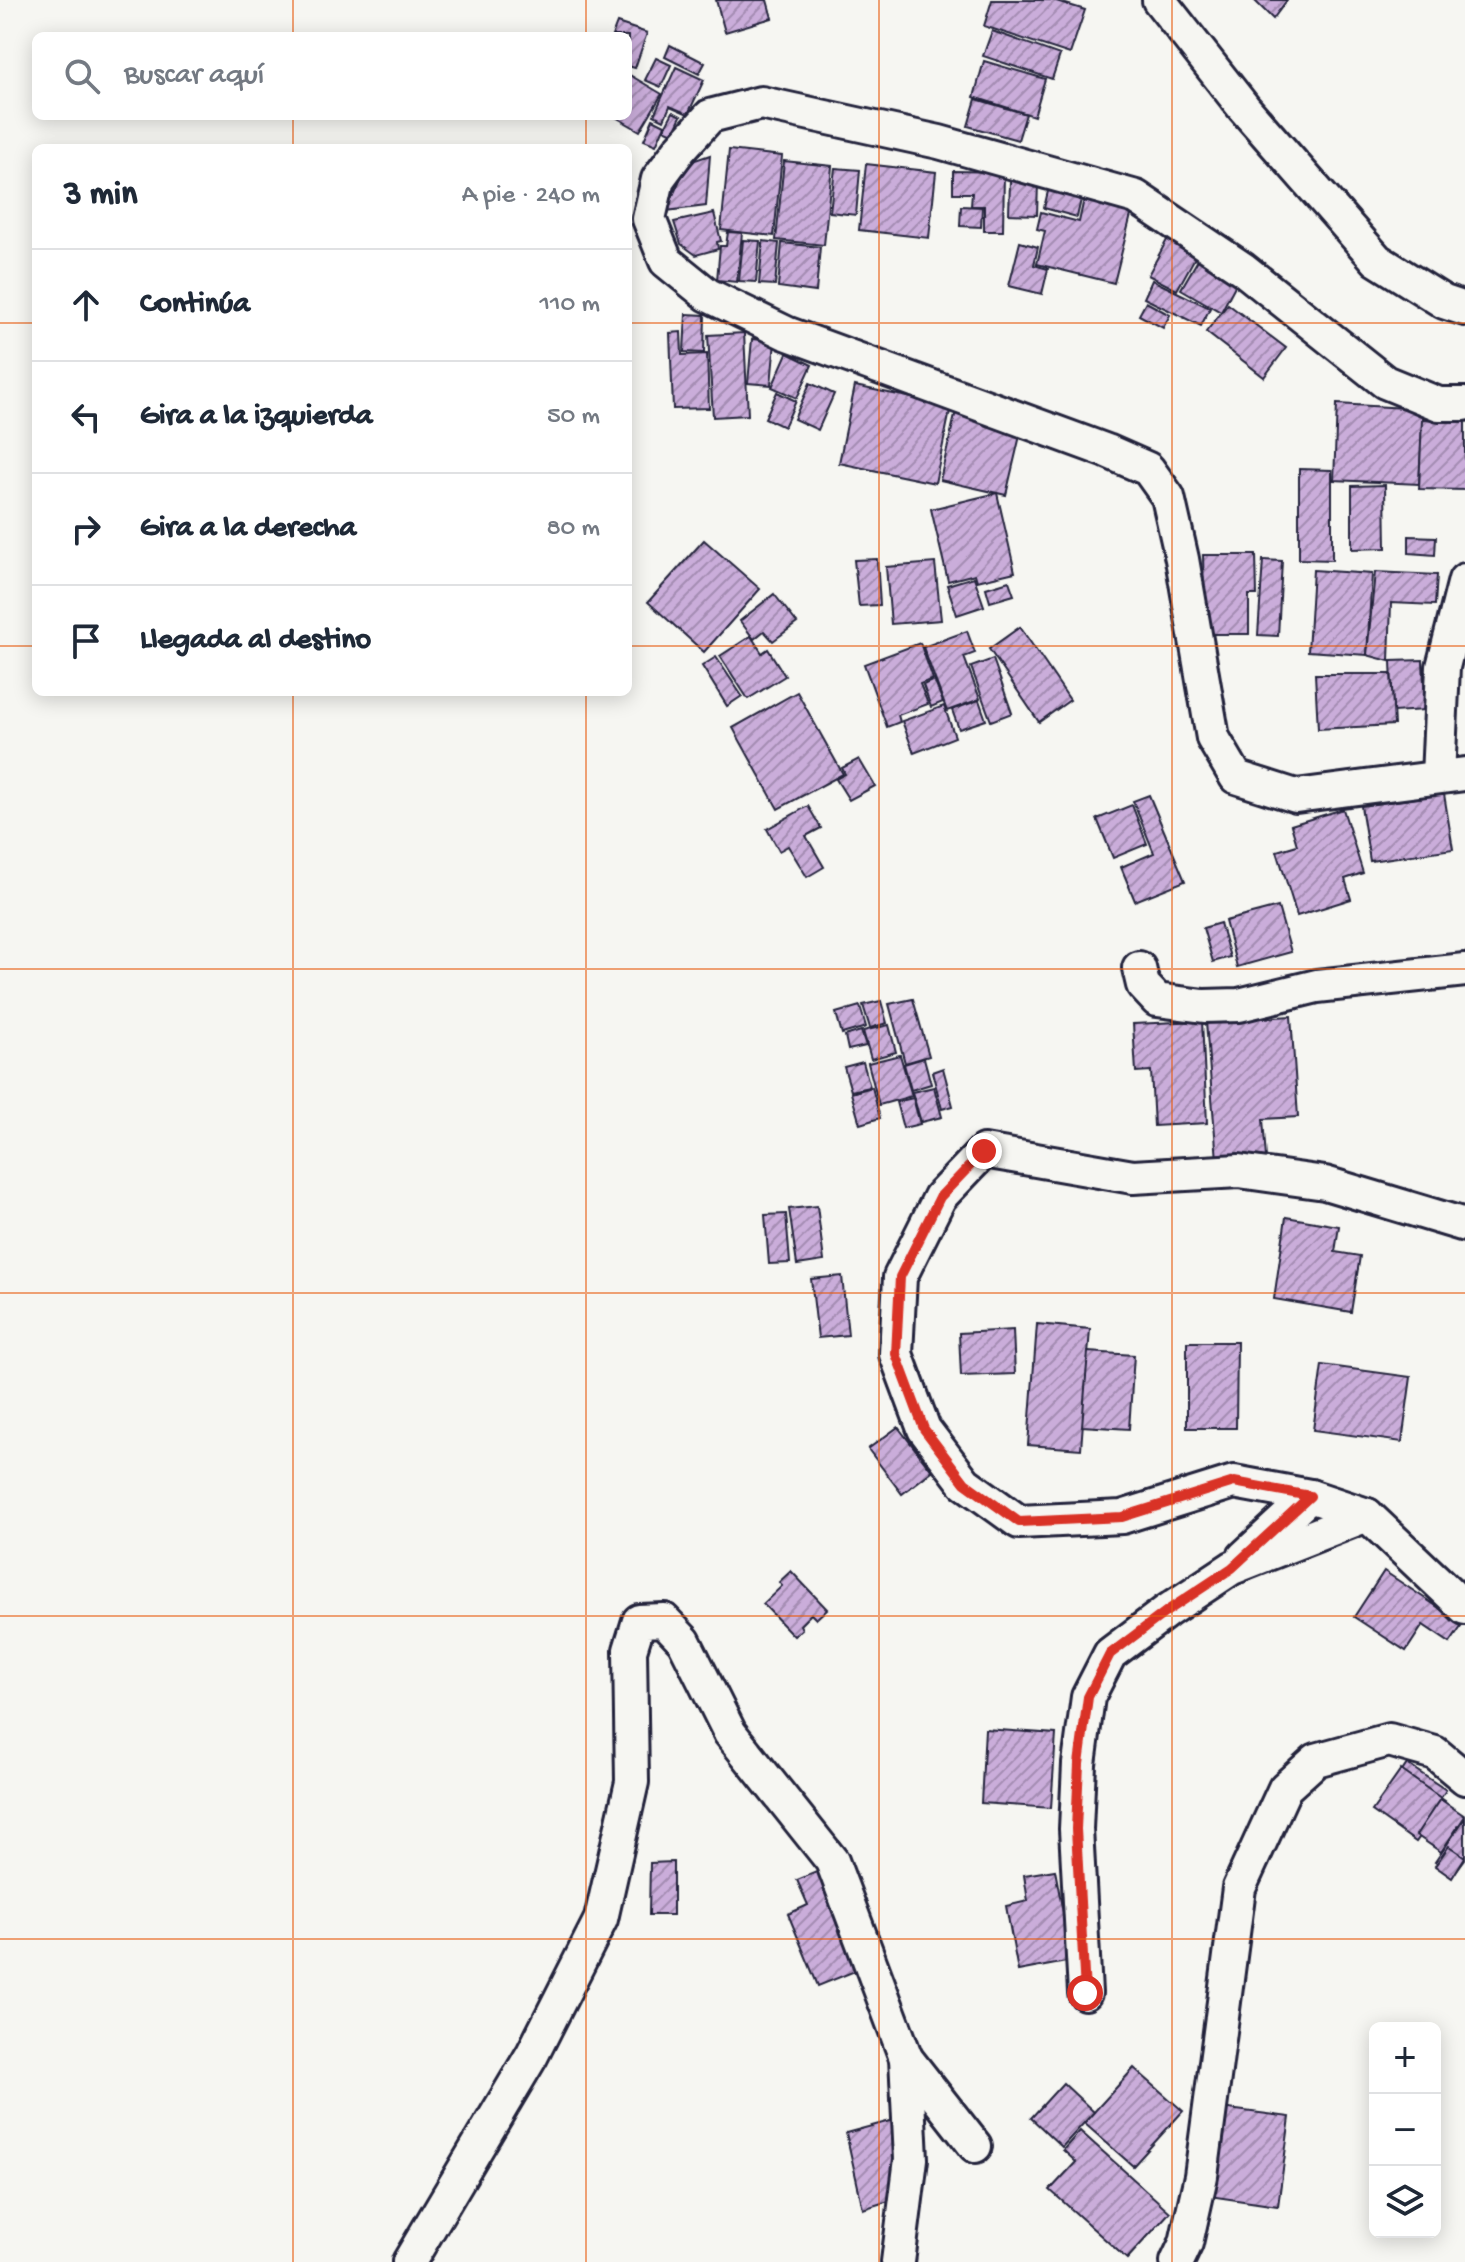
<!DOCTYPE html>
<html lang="es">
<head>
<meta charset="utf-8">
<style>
	:root { --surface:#fff; --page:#f6f6f7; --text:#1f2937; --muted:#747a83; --line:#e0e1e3 }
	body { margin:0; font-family:"Gochi Hand",sans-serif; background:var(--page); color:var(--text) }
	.controls { position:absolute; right:24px; bottom:24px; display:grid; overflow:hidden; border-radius:12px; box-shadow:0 4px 20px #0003 }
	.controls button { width:72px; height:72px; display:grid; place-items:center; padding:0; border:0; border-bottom:2px solid var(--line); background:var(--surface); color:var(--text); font:40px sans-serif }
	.stop { position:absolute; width:24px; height:24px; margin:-18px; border:6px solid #d93025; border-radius:50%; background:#fff }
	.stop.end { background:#d93025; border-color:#fff; box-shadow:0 2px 8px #0008 }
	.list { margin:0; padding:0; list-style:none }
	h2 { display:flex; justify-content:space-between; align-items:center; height:104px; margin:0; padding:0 32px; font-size:34px }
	h2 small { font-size:26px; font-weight:400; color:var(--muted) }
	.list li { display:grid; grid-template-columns:52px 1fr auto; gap:24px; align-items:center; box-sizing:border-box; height:112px; padding:0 32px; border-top:2px solid var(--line) }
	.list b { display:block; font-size:30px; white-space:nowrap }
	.list em { font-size:26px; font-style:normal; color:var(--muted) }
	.icon { flex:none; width:44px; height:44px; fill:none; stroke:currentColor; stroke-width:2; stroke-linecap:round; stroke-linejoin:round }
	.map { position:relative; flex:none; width:1465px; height:2262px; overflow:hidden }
	.search { position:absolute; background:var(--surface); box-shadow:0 4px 20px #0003; left:32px; top:32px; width:600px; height:88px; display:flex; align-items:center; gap:20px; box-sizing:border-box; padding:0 28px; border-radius:12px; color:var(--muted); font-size:30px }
	.panel { position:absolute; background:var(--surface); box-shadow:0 4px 20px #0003; left:32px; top:144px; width:600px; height:552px; border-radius:12px }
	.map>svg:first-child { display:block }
</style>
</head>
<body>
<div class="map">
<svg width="1465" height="2262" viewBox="0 0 1465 2262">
	<defs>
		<pattern id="building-hatch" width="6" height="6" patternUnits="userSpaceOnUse" patternTransform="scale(2)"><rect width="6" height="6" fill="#caadda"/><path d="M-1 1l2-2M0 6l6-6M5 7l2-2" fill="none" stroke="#a48cb2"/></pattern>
	</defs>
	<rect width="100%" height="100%" fill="#f6f6f2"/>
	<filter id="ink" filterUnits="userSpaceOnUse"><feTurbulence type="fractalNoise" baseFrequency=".0125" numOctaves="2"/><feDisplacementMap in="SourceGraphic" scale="16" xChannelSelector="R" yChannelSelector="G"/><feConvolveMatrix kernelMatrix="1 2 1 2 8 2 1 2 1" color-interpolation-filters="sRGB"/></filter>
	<g filter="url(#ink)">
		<g fill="url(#building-hatch)" stroke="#22223b" stroke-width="2">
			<polygon points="716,0 767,0 772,18 725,32"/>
			<polygon points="992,0 1053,0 1085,10 1070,54 984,26"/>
			<polygon points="1254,0 1287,0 1273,19"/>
			<polygon points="617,23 647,33 635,68 628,66 628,36 612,36"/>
			<polygon points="992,31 1060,55 1052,79 983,56"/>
			<polygon points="670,45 705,63 699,74 665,57"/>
			<polygon points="656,58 671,65 661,87 645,80"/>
			<polygon points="984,61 1045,79 1034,116 974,97"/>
			<polygon points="676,67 704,80 688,114 670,106 664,120 654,115"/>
			<polygon points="628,74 662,94 640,131 614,116 628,116"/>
			<polygon points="976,99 1026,114 1018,140 968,126"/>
			<polygon points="673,112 681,116 673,133 664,129"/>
			<polygon points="653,119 665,125 656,145 644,140"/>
			<polygon points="729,150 782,156 774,236 721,230"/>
			<polygon points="710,155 706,206 666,211 683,173 695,160"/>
			<polygon points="784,161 832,166 824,245 776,240"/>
			<polygon points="866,164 936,172 929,238 859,230"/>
			<polygon points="835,168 860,170 856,215 830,212"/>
			<polygon points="953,171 1004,172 1003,231 984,231 984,206 971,206 972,193 953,193"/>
			<polygon points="1010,181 1038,182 1037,215 1009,214"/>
			<polygon points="1049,187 1082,195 1077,217 1044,208"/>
			<polygon points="1084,199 1132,211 1114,283 1037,264 1045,231 1037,229 1041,212 1079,222"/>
			<polygon points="961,206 982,207 981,227 960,226"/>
			<polygon points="714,213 721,241 717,242 718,249 696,255 681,244 674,222"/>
			<polygon points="728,232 742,233 737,282 717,280 720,246 726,246"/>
			<polygon points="1168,238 1197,254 1177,290 1148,275"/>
			<polygon points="743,240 760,241 756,282 739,281"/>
			<polygon points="763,241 779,243 775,285 759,284"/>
			<polygon points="1020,242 1038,247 1034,265 1048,269 1042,294 1009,286"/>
			<polygon points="782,243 820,247 816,292 778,287"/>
			<polygon points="1199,258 1238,280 1221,312 1181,289"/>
			<polygon points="1152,280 1210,308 1201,326 1144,298"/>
			<polygon points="1146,302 1170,315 1163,328 1139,315"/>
			<polygon points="1228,304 1286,348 1264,377 1206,332"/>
			<polygon points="686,314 705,315 704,353 684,352"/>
			<polygon points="681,332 682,355 707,354 709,408 673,409 670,333"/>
			<polygon points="744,333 748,415 713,417 708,335"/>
			<polygon points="752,339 775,341 771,385 748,383"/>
			<polygon points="787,353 812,365 797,398 772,387"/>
			<polygon points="810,383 834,394 818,430 794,419"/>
			<polygon points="855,386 951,406 935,483 839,463"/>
			<polygon points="777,392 796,401 784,427 765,418"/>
			<polygon points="1337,404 1423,409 1419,484 1334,480"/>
			<polygon points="956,411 1022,427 1006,495 940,480"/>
			<polygon points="1422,419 1465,421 1465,490 1419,489"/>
			<polygon points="1299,469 1332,470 1332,560 1299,559"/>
			<polygon points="1385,485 1386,548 1352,549 1352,486"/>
			<polygon points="997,493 1015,572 977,581 975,574 948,581 931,509"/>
			<polygon points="1409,536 1436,537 1435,555 1409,553"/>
			<polygon points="704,540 760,589 704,652 648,602"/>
			<polygon points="1203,555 1256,555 1257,595 1249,595 1249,634 1205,634"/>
			<polygon points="877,559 880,605 859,606 854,560"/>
			<polygon points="1263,560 1282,561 1278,636 1258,635"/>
			<polygon points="935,563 941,620 891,624 886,567"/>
			<polygon points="1313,570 1372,574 1367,655 1308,651"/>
			<polygon points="1375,572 1437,575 1435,605 1391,603 1389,661 1367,655"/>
			<polygon points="974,577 984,606 957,615 947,585"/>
			<polygon points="1009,581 1014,595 990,602 986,588"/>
			<polygon points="774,594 797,623 773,641 764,631 754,639 740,621"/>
			<polygon points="1020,627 1070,700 1039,722 989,649"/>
			<polygon points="967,631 975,653 964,657 980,699 947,711 923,647"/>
			<polygon points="751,636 762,653 768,649 785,676 748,699 720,656"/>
			<polygon points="920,643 933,679 920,684 928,704 898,715 900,722 887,727 864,664"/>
			<polygon points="716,657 742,696 727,706 702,666"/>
			<polygon points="993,659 1012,713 991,721 971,667"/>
			<polygon points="1423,660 1425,710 1393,712 1391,661"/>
			<polygon points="1315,674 1391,674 1394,725 1318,729"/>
			<polygon points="934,680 943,702 931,707 923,685"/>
			<polygon points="797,692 843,774 778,809 733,728"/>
			<polygon points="979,700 986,720 959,729 952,710"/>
			<polygon points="944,706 955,737 914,753 902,721"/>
			<polygon points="859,759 875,786 849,800 836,779 845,774 842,768"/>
			<polygon points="1444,794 1453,849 1370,861 1361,806"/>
			<polygon points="1149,795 1185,881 1135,901 1121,867 1154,853 1133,801"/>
			<polygon points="1132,805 1147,844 1113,858 1097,819"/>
			<polygon points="808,806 821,828 806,836 824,867 807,877 788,846 779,851 767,829"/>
			<polygon points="1343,809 1363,873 1345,879 1351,899 1297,916 1277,851 1297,845 1291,825"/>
			<polygon points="1278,907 1291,952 1237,967 1225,921"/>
			<polygon points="1220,923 1230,957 1213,962 1203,928"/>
			<polygon points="913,999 929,1056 905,1063 889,1004"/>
			<polygon points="881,1001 887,1023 870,1028 863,1005"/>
			<polygon points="860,1006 866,1027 842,1034 836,1013"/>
			<polygon points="1291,1016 1298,1117 1263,1119 1266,1158 1217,1160 1206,1022"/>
			<polygon points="1202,1021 1207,1123 1154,1126 1151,1071 1136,1072 1133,1024"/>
			<polygon points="889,1025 896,1052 871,1059 863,1031"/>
			<polygon points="861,1031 866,1046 848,1050 845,1036"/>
			<polygon points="900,1055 912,1096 879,1105 868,1063"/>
			<polygon points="924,1058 931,1084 911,1090 904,1064"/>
			<polygon points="863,1062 870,1087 851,1091 844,1067"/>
			<polygon points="943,1068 953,1106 942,1109 932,1072"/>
			<polygon points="872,1087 880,1118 860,1124 851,1093"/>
			<polygon points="934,1087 942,1117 921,1122 912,1092"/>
			<polygon points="913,1098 920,1124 903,1128 896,1102"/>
			<polygon points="817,1206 824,1261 797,1265 789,1209"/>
			<polygon points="786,1214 790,1263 769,1264 765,1215"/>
			<polygon points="1286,1217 1339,1226 1335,1252 1360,1256 1351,1312 1274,1299"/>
			<polygon points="842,1276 848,1335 818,1338 811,1279"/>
			<polygon points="1037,1324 1090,1329 1081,1449 1028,1445"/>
			<polygon points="1013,1330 1015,1374 961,1376 959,1333"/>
			<polygon points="1187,1342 1237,1342 1236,1428 1187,1428"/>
			<polygon points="1088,1352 1134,1355 1129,1429 1082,1426"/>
			<polygon points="1322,1365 1411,1377 1402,1442 1313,1430"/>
			<polygon points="898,1427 932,1471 902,1494 868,1449"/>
			<polygon points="791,1571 827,1609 816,1619 811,1614 800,1625 802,1629 794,1636 763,1604 782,1586 779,1582"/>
			<polygon points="1384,1571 1463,1624 1450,1643 1423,1625 1406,1651 1354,1617"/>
			<polygon points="985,1729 1056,1734 1051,1808 981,1803"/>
			<polygon points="1407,1764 1446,1790 1416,1835 1377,1809"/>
			<polygon points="1401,1770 1445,1801 1416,1842 1372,1811"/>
			<polygon points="1440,1799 1465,1816 1441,1852 1416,1835"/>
			<polygon points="1465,1818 1465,1859 1454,1874 1435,1862"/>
			<polygon points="1449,1846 1465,1857 1452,1878 1435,1866"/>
			<polygon points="673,1862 673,1915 649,1915 650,1863"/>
			<polygon points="1055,1870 1072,1961 1018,1971 1006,1906 1028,1901 1024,1875"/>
			<polygon points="819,1871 860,1969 818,1986 788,1914 808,1905 797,1880"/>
			<polygon points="1134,2068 1183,2111 1133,2166 1084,2123"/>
			<polygon points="1063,2083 1094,2112 1062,2147 1031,2118"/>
			<polygon points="1221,2108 1290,2117 1278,2206 1209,2196"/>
			<polygon points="901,2118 895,2199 863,2209 846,2133"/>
			<polygon points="1080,2131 1170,2212 1127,2259 1050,2190 1076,2162 1063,2150"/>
		</g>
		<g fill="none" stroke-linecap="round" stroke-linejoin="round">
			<g stroke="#22223b" stroke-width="38">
				<g id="street">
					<polyline points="1159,0 1244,108 1377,260 1444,302 1465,309"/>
					<polyline points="1465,404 1439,404 1385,382 1243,269 1136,197 939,142 761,103 710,116 681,148 658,179 649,219 666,261 708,295 786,333 1107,451 1148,469 1168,497 1182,559 1213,738 1236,777 1296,796 1465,774"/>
					<polyline points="1438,777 1443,667 1465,580"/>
					<polyline points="1139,968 1143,985 1157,1000 1204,1006 1239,1005 1317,986 1465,970"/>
					<polyline points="1465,1225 1325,1183 1239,1171 1133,1177 984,1151 940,1197 900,1277 896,1354 924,1429 965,1483 1019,1522 1122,1517 1234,1482 1310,1496 1367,1515 1465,1608"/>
					<polyline points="1244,1557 1310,1496"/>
					<polyline points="1085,1993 1076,1829 1079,1764 1088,1697 1110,1654 1167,1611 1232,1568 1367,1515"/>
					<polyline points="906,2058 975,2146"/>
					<polyline points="409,2262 532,2055 601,1919 632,1782 630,1650 639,1621 664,1620 684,1641 730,1733 832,1861 906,2058 911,2159 898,2262"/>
					<polyline points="1177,2262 1186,2243 1201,2176 1239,1888 1285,1788 1316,1760 1389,1740 1435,1753 1465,1778"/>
				</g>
			</g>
			<use href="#street" stroke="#f6f6f2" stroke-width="32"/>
		</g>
	</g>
	<g fill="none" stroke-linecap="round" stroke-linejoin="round" filter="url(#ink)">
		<polyline stroke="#d93025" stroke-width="10" points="984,1151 940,1197 900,1277 896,1354 924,1429 965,1483 1019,1522 1122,1517 1234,1482 1310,1496 1232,1568 1167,1611 1110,1654 1088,1697 1079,1764 1076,1829 1085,1993"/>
	</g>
	<path fill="none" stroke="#e8590c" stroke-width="2" stroke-opacity="0.55" d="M293,0V36M586,0V36M879,0V2262M1172,0V2262M293,116V148M586,116V148M0,323H36M628,323H1465M0,646H36M628,646H1465M293,692V2262M586,692V2262M0,969H1465M0,1293H1465M0,1616H1465M0,1939H1465"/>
</svg>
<div class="controls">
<button>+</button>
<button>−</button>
<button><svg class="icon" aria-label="layers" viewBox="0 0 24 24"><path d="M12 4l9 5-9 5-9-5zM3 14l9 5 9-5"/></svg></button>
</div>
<div class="stop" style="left:1085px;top:1993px"></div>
<div class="stop end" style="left:984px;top:1151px"></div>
<div class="search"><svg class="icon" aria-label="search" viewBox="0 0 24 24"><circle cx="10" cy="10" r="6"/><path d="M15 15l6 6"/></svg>Buscar aquí</div>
<section class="panel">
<h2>3 min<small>A pie · 240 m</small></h2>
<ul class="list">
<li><svg class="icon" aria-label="ahead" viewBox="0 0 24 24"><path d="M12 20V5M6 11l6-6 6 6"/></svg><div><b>Continúa</b></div><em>110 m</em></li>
<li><svg class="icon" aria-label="left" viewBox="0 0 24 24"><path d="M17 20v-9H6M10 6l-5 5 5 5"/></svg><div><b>Gira a la izquierda</b></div><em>50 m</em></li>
<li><svg class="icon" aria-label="right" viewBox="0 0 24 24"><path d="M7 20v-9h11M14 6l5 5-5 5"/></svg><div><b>Gira a la derecha</b></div><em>80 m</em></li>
<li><svg class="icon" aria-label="arrive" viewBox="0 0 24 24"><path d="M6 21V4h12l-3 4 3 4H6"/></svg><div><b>Llegada al destino</b></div></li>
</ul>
</section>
</div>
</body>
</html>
